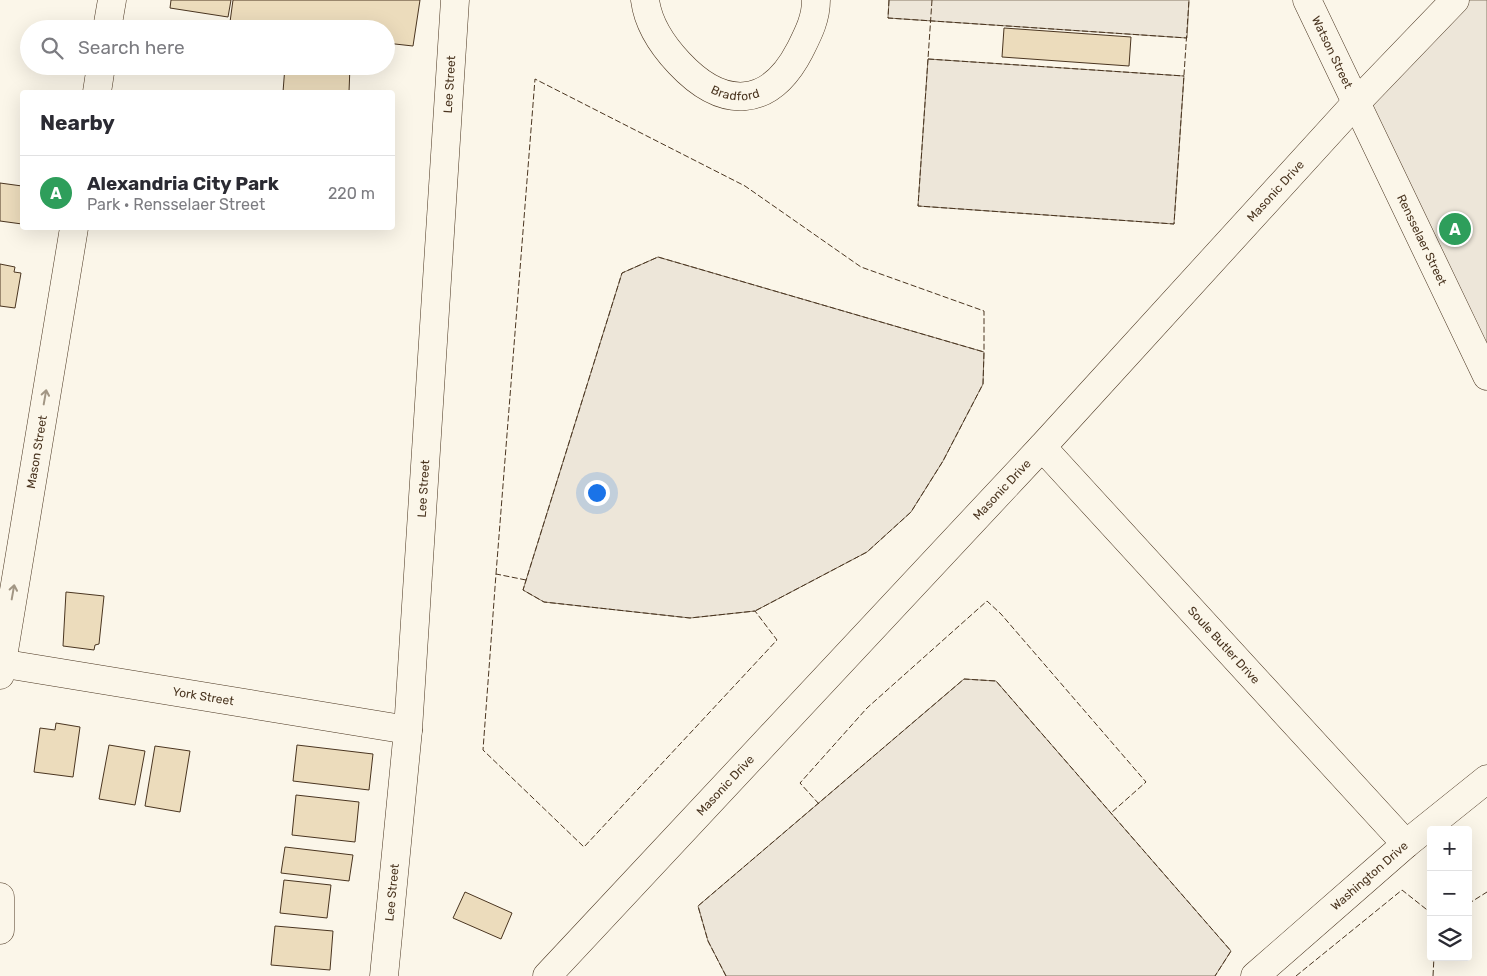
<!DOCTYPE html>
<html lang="en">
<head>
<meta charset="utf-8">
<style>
	:root { --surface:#fff; --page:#f2f2f3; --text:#2b2b33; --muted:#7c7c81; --line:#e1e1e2; --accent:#7c3aed }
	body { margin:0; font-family:Rubik,sans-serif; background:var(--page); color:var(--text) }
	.controls { position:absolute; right:15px; bottom:15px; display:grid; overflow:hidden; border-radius:5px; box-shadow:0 5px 20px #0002 }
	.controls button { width:45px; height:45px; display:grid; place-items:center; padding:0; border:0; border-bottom:1px solid var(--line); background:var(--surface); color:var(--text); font:25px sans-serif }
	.you { position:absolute; left:596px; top:492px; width:18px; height:18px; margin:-12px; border:4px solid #fff; border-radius:50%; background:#1a73e8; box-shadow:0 0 0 8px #1a73e833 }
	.badge { display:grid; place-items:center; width:32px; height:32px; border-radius:50%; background:var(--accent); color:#fff; font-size:16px; font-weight:700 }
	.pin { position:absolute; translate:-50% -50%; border:2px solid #fff; box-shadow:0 1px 5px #0006 }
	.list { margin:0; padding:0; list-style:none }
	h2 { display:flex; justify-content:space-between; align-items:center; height:65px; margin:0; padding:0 20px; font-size:21px }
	h2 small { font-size:16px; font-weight:400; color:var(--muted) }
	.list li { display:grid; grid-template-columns:32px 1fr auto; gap:15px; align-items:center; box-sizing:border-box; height:75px; padding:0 20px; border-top:1px solid var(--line) }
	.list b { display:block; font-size:19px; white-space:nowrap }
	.list p { margin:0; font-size:16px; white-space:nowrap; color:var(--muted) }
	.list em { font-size:16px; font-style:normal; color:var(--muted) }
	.icon { flex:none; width:28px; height:28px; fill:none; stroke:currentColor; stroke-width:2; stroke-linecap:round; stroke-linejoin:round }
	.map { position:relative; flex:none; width:1487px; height:976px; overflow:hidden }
	.search { position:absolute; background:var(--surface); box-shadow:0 5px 20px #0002; left:20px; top:20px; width:375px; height:55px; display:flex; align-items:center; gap:12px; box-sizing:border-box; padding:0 18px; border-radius:28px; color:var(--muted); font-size:19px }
	.panel { position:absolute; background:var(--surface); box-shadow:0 5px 20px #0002; left:20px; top:90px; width:375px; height:140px; border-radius:5px }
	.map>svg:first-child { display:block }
</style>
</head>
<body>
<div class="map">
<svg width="1487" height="976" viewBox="0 0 1487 976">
	<rect width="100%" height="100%" fill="#fbf6e9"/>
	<g fill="#ede6d9" stroke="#887966">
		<polygon points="889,0 1189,0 1187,38 888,18"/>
		<polygon points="1456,0 1487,0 1487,353 1358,104"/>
		<polygon points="928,59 1184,76 1174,224 918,206"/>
		<polygon points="658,257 984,352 983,384 943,461 911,512 867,552 755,611 690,618 544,602 523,590 622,273"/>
		<polygon points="964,679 996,681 1231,951 1215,976 726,976 708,941 698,906"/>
	</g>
	<g fill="#ecdcbc" stroke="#4a3520">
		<polygon points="171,0 231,0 228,17 170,8"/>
		<polygon points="233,0 420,0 413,46 386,43 386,29 283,29 230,22"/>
		<polygon points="1004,28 1131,37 1129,66 1002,57"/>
		<polygon points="285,66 350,66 349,92 283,92"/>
		<polygon points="0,183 22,186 22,224 0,221"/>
		<polygon points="0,264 15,267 14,272 21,273 15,308 0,306"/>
		<polygon points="66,592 104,596 99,644 95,645 94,650 63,646"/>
		<polygon points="56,723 80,727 73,777 34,772 40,728 55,730"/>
		<polygon points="109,745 145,751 135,805 99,799"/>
		<polygon points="297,745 373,754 369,790 293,781"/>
		<polygon points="155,746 190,751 180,812 145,806"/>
		<polygon points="296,795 359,802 355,842 292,835"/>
		<polygon points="285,847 353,855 349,881 281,873"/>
		<polygon points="284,880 331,885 327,918 280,913"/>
		<polygon points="465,892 512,913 501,939 453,918"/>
		<polygon points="275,926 333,931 330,970 271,965"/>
	</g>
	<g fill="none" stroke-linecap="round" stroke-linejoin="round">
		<g stroke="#4a3520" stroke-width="29">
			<g id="minor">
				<path id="s1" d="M645,0C648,23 663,46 679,63C722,109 769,110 800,50C808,34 816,19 816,0"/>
				<path id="s2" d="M1307,0L1487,376"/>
				<path id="s3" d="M1042,447L1406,844"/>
				<path id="s4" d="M0,663L408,730"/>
				<path id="s5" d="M384,976L408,730L455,0"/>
				<path id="s6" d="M1255,976L1406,844L1487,779"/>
			</g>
		</g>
		<g stroke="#4a3520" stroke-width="29">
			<g id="major">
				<polyline points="107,29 112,0"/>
				<polyline points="97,92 101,66"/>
				<path id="s7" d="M0,675L74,228"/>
				<polyline points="0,897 0,930"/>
				<path id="s8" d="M547,976L1042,447L1355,104L1455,0"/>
			</g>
		</g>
		<use href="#minor" stroke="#fbf6e9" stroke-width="28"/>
		<use href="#major" stroke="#fbf6e9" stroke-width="28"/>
		<g stroke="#4a3520" stroke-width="1" stroke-dasharray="6 2.5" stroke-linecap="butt">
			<polyline points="889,0 888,18 1187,38"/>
			<polyline points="932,0 918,206 1174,224 1189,0"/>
			<polyline points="928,59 1184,76"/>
			<polyline points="496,574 535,79 745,186 861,267 984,311 984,352"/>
			<polyline points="526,580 496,574 483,750 584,847 777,640 755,611 690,618 544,602 523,590 622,273 658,257 984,352 983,384 943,461 911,512 867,552 755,611"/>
			<polyline points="819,804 800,783 867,708 987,601 1001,614 1146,782 1111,813"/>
			<polyline points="1468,904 1487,892"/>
			<polyline points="726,976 708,941 698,906 964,679 996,681 1231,951 1215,976"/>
			<polyline points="1296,976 1402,890 1431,913"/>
			<polyline points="1433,976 1434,957"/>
		</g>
	</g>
	<defs><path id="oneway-shaft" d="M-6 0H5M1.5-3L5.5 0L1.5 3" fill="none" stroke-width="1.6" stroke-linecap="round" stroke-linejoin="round" transform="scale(1.25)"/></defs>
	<g stroke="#a29684">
		<use href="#oneway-shaft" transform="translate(45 397) rotate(-80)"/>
		<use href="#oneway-shaft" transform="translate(13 592) rotate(-80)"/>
	</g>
	<g text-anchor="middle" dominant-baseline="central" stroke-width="4" stroke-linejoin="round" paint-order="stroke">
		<g font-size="12" fill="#4a3520" stroke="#fbf6e9">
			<text stroke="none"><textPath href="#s2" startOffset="58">Watson Street</textPath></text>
			<text stroke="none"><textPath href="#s5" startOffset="894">Lee Street</textPath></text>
			<text stroke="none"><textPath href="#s1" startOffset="139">Bradford</textPath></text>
			<text stroke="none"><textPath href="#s8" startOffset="1071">Masonic Drive</textPath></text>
			<text stroke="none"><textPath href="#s2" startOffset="266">Rensselaer Street</textPath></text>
			<text stroke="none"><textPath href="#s7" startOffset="226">Mason Street</textPath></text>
			<text stroke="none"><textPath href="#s5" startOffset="489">Lee Street</textPath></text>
			<text stroke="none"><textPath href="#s8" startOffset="666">Masonic Drive</textPath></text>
			<text stroke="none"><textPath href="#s3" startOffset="269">Soule Butler Drive</textPath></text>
			<text stroke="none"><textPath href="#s4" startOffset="206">York Street</textPath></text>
			<text stroke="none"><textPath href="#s8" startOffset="261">Masonic Drive</textPath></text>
			<text stroke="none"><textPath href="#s6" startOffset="152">Washington Drive</textPath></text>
			<text stroke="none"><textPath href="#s5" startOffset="84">Lee Street</textPath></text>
		</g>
	</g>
</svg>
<div class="controls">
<button>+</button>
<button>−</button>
<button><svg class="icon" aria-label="layers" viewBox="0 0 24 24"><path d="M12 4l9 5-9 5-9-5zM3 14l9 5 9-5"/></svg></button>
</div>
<div class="you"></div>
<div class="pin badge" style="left:1455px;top:229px;background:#2e9e5b">A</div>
<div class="search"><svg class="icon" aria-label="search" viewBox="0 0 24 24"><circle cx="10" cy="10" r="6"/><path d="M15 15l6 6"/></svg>Search here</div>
<section class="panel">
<h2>Nearby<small></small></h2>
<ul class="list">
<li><span class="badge" style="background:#2e9e5b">A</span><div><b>Alexandria City Park</b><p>Park · Rensselaer Street</p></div><em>220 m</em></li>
</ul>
</section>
</div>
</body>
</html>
